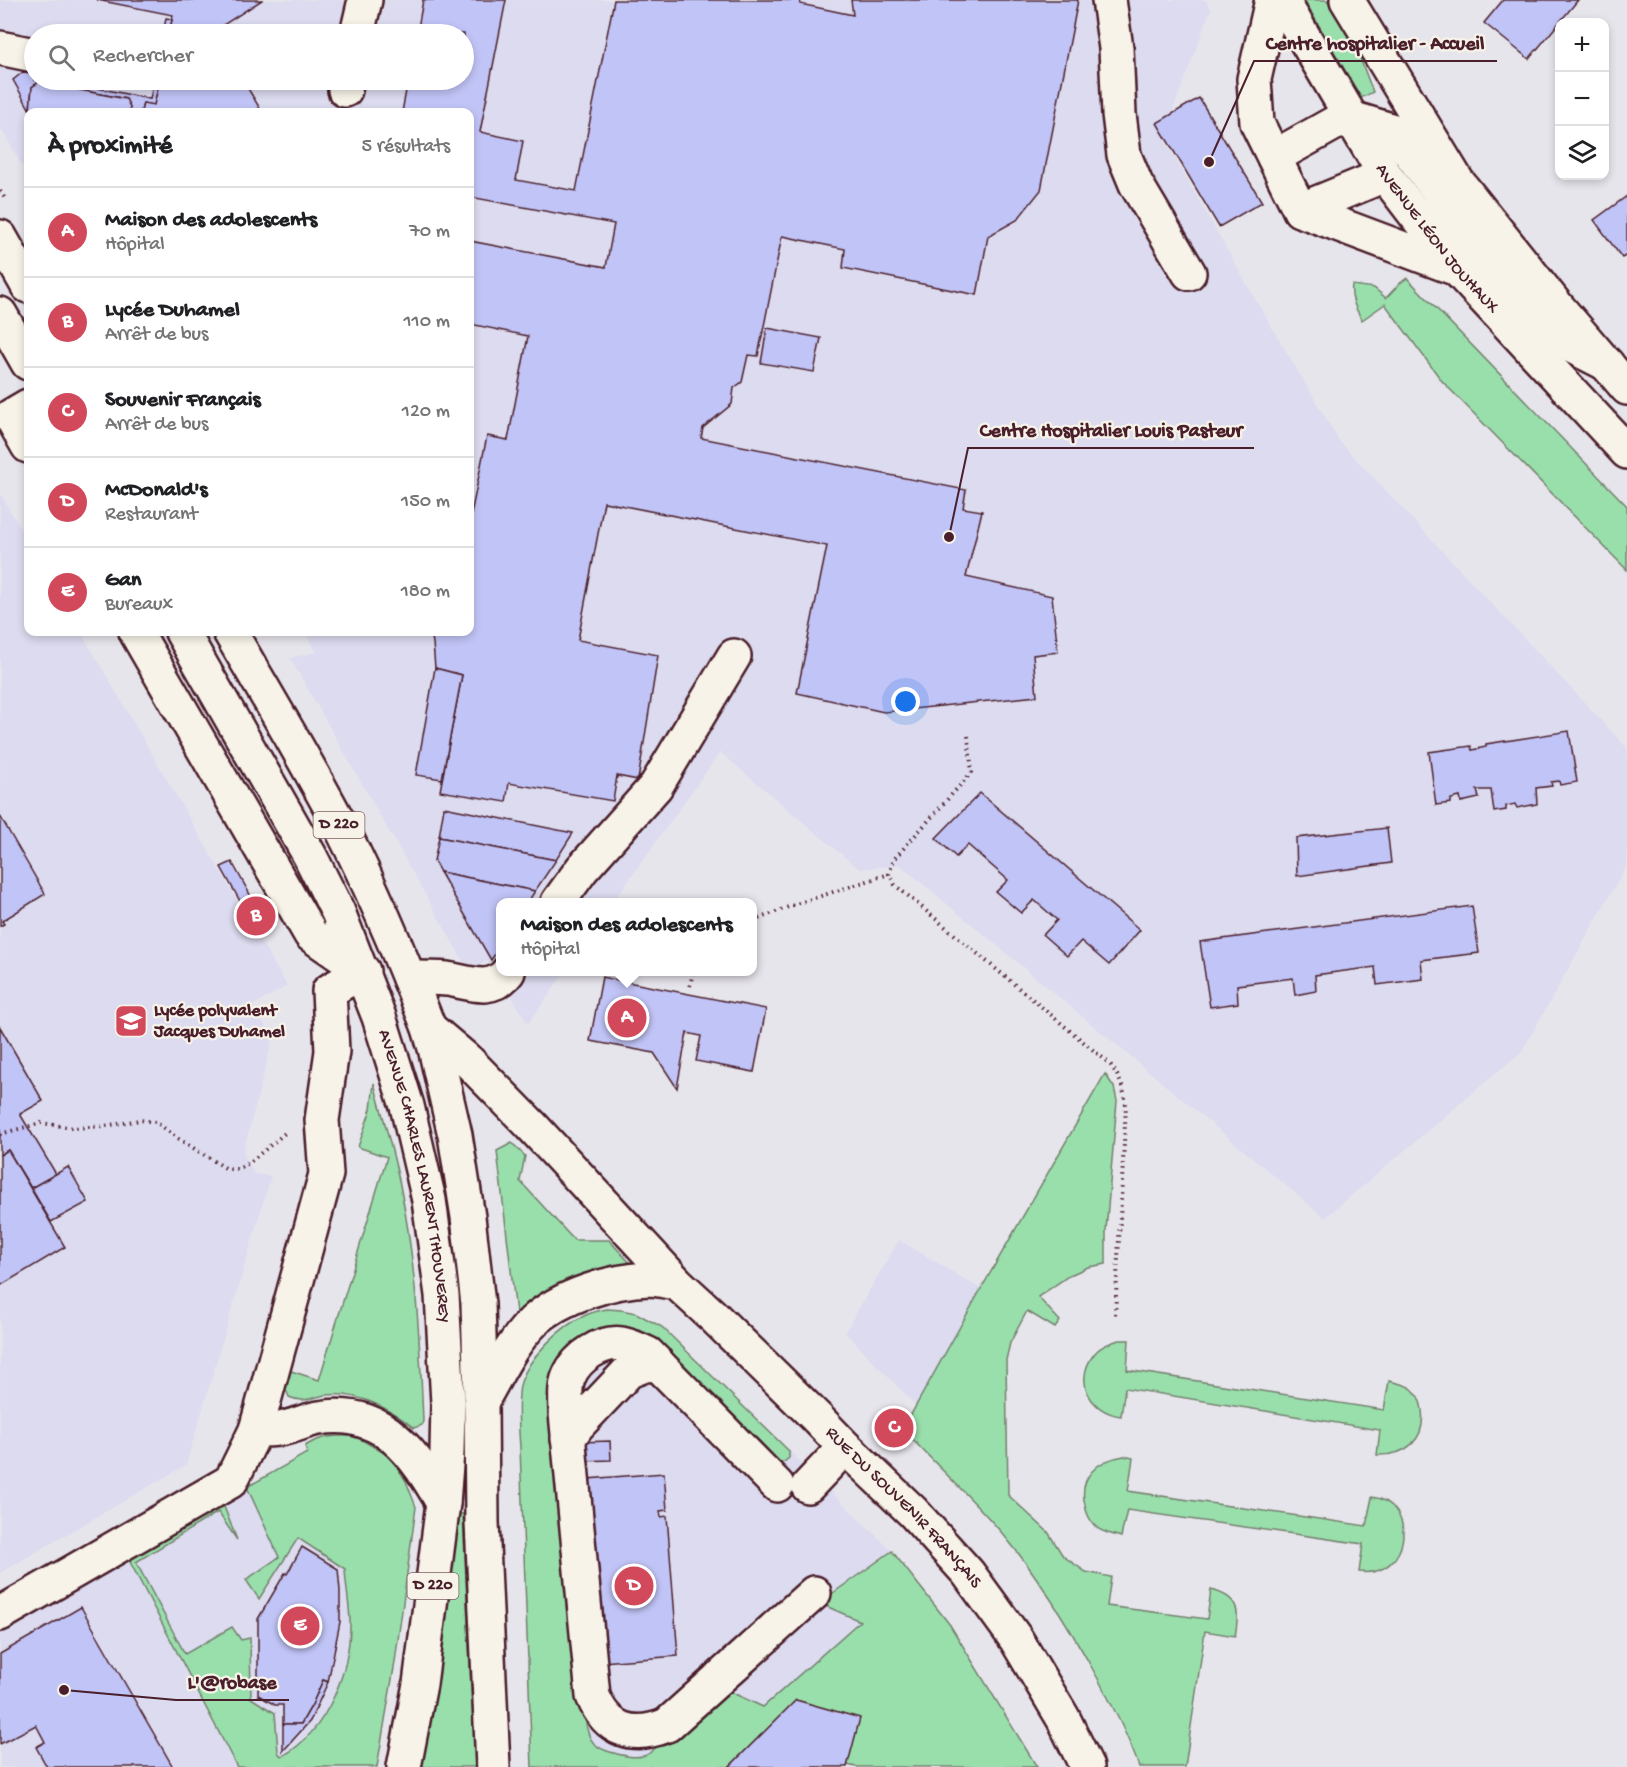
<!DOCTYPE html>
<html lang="fr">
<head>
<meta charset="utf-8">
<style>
	:root { --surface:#fff; --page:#f2f2f2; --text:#202124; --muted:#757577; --line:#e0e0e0; --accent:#d1495b }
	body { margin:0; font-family:"Gochi Hand",sans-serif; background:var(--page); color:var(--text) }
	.controls { position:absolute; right:18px; top:18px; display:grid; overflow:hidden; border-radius:12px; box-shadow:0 3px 9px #0003 }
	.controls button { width:54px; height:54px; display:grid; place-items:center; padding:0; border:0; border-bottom:2px solid var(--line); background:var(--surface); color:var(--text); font:30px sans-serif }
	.you { position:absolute; left:906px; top:702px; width:21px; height:21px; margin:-15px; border:4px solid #fff; border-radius:50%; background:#1a73e8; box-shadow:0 0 0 9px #1a73e833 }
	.badge { display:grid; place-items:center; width:39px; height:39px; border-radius:50%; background:var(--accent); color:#fff; font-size:20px; font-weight:700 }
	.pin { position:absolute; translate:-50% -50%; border:3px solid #fff; box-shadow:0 2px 6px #0006 }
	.popup { position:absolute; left:496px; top:898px; width:261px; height:78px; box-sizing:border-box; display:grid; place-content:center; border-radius:12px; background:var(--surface); filter:drop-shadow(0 2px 4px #0005); font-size:20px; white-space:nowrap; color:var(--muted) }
	.popup b { font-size:22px; color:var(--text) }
	.popup::after { content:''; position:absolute; left:50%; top:100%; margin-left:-12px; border:12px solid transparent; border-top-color:var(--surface) }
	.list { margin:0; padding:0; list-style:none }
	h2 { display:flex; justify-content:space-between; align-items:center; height:78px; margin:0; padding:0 24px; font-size:26px }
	h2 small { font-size:20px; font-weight:400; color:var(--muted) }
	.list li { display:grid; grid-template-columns:39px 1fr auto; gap:18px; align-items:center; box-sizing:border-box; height:90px; padding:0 24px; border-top:2px solid var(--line) }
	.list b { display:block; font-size:22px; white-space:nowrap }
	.list p { margin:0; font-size:20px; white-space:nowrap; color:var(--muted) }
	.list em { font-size:20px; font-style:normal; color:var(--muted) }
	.icon { flex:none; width:33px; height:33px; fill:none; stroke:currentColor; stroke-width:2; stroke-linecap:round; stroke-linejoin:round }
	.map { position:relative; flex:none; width:1627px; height:1767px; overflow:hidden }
	.search { position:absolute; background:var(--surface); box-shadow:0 3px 9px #0003; left:24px; top:24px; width:450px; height:66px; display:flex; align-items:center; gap:15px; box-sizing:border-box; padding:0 21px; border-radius:33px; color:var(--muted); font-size:22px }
	.panel { position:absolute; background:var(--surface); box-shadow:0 3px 9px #0003; left:24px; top:108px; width:450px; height:528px; border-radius:12px }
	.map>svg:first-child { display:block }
</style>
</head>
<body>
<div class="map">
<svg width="1627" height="1767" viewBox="0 0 1627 1767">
	<rect width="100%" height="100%" fill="#e7e5ec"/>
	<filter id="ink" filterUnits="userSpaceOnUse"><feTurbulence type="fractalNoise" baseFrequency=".0167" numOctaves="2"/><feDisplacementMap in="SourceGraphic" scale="12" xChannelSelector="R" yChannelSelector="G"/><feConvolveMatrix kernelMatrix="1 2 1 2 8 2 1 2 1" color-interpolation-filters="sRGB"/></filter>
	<g filter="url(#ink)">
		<g fill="#dcdbef" fill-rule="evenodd">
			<path d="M0,0H1205L1211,9L1163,137L1254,297L1340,442L1627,748V865L1522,1051L1325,1218L900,865L859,869L720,752L613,902H501V972H565L528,1024L491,960L477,966L464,962L290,658L317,652L304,632H470V112H28V176L0,127ZM34,34H464V80H34Z"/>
			<polygon points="0,493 28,542 28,632 81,632 287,986 252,1006 273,1037 243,1153 254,1174 271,1176 186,1465 0,1573"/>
			<polygon points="899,1240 981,1289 917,1407 845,1332"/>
			<polygon points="607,1309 621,1310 636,1313 662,1327 892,1551 950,1625 1037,1767 556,1767 519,1414 521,1383 537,1356 555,1335 586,1315"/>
			<polygon points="314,1448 391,1475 347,1767 0,1767 0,1631"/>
		</g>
		<g fill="#99dfac" stroke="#727f6c" stroke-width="1.5">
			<polygon points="1304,0 1327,0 1358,53 1373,92 1361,98"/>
			<path d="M1407,278L1627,506V570L1442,381L1385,304L1362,320C1356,309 1350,298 1352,285L1374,288L1386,298L1399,284Z"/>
			<path d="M1105,1074L1114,1087L1117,1101L1106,1230V1264L1088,1267L1070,1275L1038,1297L1060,1321L1055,1328L1027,1311L1010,1343L1006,1360L1008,1495L1048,1532L1063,1556L1086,1572L1111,1577L1107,1606L1207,1619L1211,1590C1239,1597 1240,1610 1235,1636L1205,1631L1185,1767H1139C1127,1733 1110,1700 1092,1668C1067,1623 1040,1579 1007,1539C975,1500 937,1467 903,1429L981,1289Z"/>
			<path d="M374,1083C383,1117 393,1151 400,1185C416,1263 420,1343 423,1421L422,1425L414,1428C391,1409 358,1391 326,1395C311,1397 305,1404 289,1397L286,1390L288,1370L319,1380L387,1157L358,1147L371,1109Z"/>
			<path d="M512,1143L525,1156L520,1181L574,1240H609L630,1263C587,1273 549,1282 516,1313L497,1151Z"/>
			<path d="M607,1309L621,1310L636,1313L662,1327L789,1451V1458L784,1462L773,1464L671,1363L584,1340L576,1599L585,1719C587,1728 588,1739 596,1745C603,1752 633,1759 642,1756C645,1756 648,1754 651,1752L722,1688L763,1707L860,1621L819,1603L892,1551L950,1625L1037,1767H856L847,1765L859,1718L796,1700L729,1767H532L520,1448C519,1431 516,1398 521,1382C529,1357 561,1326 584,1316C591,1312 599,1311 607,1309Z"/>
			<path d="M1119,1340H1129L1127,1370L1384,1410L1389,1381C1397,1383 1406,1384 1412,1389C1418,1394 1421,1403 1422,1410C1426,1440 1406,1456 1377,1455L1380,1430L1125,1388L1121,1416C1092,1413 1074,1383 1092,1357C1098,1347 1109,1343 1119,1340Z"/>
			<path d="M338,1436H352L362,1440L391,1457L406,1481L416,1507L395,1662L377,1767H237L128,1558L223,1504L237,1540L218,1512L136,1562L185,1654L232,1627L241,1640L250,1638L251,1698L275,1713L278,1752L280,1755L283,1756C328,1730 351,1670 350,1620C349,1603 346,1586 345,1569L298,1538L259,1599L246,1580L279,1557L247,1487L307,1453L305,1446C316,1439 325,1437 338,1436Z"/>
			<path d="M1124,1456L1133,1458L1128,1491L1366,1526L1372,1497C1418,1502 1412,1579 1359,1572L1363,1544L1127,1510L1121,1537C1113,1534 1101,1533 1095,1526C1090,1521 1086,1512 1085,1505C1078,1477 1097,1460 1124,1456Z"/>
			<polygon points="455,1513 463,1514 471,1690 476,1767 421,1767"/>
		</g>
		<g fill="#c1c4f6" stroke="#4a1f2b" stroke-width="1.5">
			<polygon points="97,0 262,0 220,27 221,34 169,34 173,15"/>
			<polygon points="423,0 506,0 480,132 523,141 516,180 576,191 614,0 801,0 800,4 853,15 851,0 1078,0 1041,190 1017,220 988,236 977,295 843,268 845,249 782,236 758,356 748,355 742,382 734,388 732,404 703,428 701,438 966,490 963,508 982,511 966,577 1052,596 1058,652 1033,655 1037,696 884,712 797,693 827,546 604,502 578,640 658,655 638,780 617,776 613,801 509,783 506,802 440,791 462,675 435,668 433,643 431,632 470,632 470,519 487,436 508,440 528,336 470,324 470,241 606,267 614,224 470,197 470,112 402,112 408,80 464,80 464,34 417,34"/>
			<polygon points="1503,0 1578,0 1529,59 1484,23"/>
			<polygon points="166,18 172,19 169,34 163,34"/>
			<polygon points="23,72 34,74 34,80 60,80 150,99 154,80 160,80 154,105 143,103 141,112 129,112 130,107 126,99 39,82 32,87 30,110 13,80"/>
			<polygon points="160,80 230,80 230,84 234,80 243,80 262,112 141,112 143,103 154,105"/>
			<polygon points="39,82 126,99 130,107 129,112 31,112 30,110 32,87"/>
			<polygon points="1199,98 1262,202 1219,227 1157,123"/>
			<polygon points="1627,196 1627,255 1622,258 1594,220"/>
			<polygon points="767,328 821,338 814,372 761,363"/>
			<polygon points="435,668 462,675 442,779 416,775"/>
			<polygon points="1569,731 1577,782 1560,785 1559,781 1551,782 1552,786 1536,788 1537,804 1517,808 1515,804 1506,806 1506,810 1494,812 1491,790 1477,790 1479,798 1461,802 1460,797 1451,799 1451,803 1436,805 1429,752 1471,746 1472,750 1486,747 1486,744"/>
			<polygon points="980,793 1140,930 1109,965 1081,941 1067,956 1043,935 1057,920 1034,900 1021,913 996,892 1008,880 968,845 956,857 936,838"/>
			<polygon points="444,807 573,833 556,860 439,837"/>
			<polygon points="0,816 45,894 2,921 4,924 0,926"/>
			<polygon points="1387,828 1391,863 1297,876 1296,838"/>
			<polygon points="439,837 556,860 535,891 440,872 434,861"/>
			<polygon points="232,862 269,929 259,935 221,867"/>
			<polygon points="440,872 535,891 528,902 501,902 501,945 491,960"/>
			<polygon points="1472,906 1479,953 1421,960 1423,979 1377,985 1375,967 1315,975 1316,991 1295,995 1293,978 1237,985 1238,1003 1210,1007 1200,942"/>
			<polygon points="602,977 766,1009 754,1072 696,1061 701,1036 687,1033 677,1088 654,1053 590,1041"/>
			<polygon points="0,1027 43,1101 20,1114 56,1174 31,1188 8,1150 0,1155"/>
			<polygon points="8,1150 65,1247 0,1286 0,1155"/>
			<polygon points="68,1167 88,1202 51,1222 31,1188"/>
			<polygon points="610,1441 611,1460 580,1461 579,1442"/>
			<polygon points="664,1473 667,1510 660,1511 661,1517 667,1516 678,1656 602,1662 587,1479"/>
			<polygon points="302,1547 338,1569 340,1591 340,1622 328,1682 323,1680 312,1705 301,1724 283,1724 283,1705 275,1705 258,1695 258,1619 285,1573 287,1574"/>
			<polygon points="81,1607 173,1767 47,1767 36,1747 45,1742 36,1725 0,1744 0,1654"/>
			<polygon points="323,1680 328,1682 310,1721 283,1751 283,1724 301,1724 312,1705"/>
			<polygon points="796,1700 860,1718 847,1767 729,1767"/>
		</g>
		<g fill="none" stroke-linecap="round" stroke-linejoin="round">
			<g stroke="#4a1f2b" stroke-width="38">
				<g id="minor">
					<polyline points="1109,0 1116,48 1119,114 1124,155 1136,184 1189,273"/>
					<polyline points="1272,0 1254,79 1257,123 1300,210 1457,269"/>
					<polyline points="357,34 365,0"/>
					<polyline points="0,48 34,55"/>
					<polyline points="345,90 347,80"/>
					<polyline points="1274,157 1333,124 1351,118 1394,131 1439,192 1475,245 1546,333 1607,364"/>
					<polyline points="1300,210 1385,175"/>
					<polyline points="28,406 11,416 28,446"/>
					<polyline points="558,902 582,869 656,786 734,656"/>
					<path d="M409,978C422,978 435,978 447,979C469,982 491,994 508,972"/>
					<path id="s1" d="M429,1028L468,1061L531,1125L677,1283L713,1316L816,1417L845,1447L913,1512L968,1573L1016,1639L1063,1718L1087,1767"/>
					<path d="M481,1402C497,1375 511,1343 534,1321C561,1296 613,1280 649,1279C658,1279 668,1282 677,1283"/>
					<path d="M256,1430C264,1430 272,1430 279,1429C293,1427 306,1420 319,1418C383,1407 415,1454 443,1503"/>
					<polyline points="568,1439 577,1426 629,1371 645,1365 658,1364"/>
					<path d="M777,1485L648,1354C640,1350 631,1346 622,1344C601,1341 577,1357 569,1376C564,1387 566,1402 566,1413L593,1696C607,1731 633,1739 667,1725L814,1593"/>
					<polyline points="808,1486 845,1447"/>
					<polyline points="0,1614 231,1481 256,1430 326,1174 322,1120 332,1051 329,991 363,971 311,935 136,632"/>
				</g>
			</g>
			<g stroke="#4a1f2b" stroke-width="38">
				<g id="major">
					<path id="s2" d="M1282,0L1385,175L1457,269L1627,452"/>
					<polyline points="1347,0 1457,181 1556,305 1627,388"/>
					<polyline points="0,237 28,286"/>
					<polyline points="0,314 28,363"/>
					<path id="s3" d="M182,632L310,856L338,912L379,1017L407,1106L429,1200L442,1295L448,1403L447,1452L443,1503L420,1684L404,1767"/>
					<path d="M230,632C267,696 306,760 341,827C374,892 402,959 429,1028L435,1048L455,1135L468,1217L478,1304L481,1402L482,1522L493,1767"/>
				</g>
			</g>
			<g stroke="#4a1f2b" stroke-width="4" stroke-dasharray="1.5 4.5" stroke-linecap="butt">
				<polyline points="0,191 6,200"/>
				<path d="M968,736L972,772L894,859L889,874L895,885L1110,1064C1120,1078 1124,1088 1126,1105L1115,1315"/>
				<polyline points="753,921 796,904 889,874"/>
				<polyline points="690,986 693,972"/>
				<polyline points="0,1134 41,1123 74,1128 104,1126 140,1120 156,1122 177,1138 227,1169 238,1169 249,1163 285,1133"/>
			</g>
			<use href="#minor" stroke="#f7f3e8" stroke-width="33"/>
			<use href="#major" stroke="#f7f3e8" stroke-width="33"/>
		</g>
	</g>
	<defs>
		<g id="school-square" transform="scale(1.725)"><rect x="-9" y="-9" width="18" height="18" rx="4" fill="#d1495b" stroke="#f7f3e8"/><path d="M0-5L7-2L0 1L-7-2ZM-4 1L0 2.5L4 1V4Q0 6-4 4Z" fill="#fff"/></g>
	</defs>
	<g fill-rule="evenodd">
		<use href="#school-square" x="131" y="1021"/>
	</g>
	<g text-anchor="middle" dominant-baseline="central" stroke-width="4.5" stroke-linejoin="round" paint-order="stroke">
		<g fill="#f7f3e8" stroke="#7e5f64" stroke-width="1.5">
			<rect x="313.5" y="812" width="51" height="26" rx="4.5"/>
			<rect x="407.5" y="1573" width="51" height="26" rx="4.5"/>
		</g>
		<g font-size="16" font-weight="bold" fill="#4a1f2b">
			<text x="339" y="825">D 220</text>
			<text x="433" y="1586">D 220</text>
		</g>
		<g font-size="18" fill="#4a1f2b" stroke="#f7f3e8">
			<text stroke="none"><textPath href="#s2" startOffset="285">AVENUE LÉON JOUHAUX</textPath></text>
			<text stroke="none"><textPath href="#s3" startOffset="597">AVENUE CHARLES LAURENT THOUVEREY</textPath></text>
			<text stroke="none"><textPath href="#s1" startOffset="675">RUE DU SOUVENIR FRANÇAIS</textPath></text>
		</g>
		<g font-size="18" font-weight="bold" fill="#4a1f2b" stroke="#f7f3e8" text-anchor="start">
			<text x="154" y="1011">Lycée polyvalent<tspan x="154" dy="21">Jacques Duhamel</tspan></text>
		</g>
	</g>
	<path fill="none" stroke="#4a1f2b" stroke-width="2" d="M1209 162L1254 61H1497M949 537L968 448H1254M64 1690L176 1700H289"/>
	<g fill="#4a1f2b" stroke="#f7f3e8" stroke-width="2">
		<circle cx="1209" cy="162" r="6"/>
		<circle cx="949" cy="537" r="6"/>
		<circle cx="64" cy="1690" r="6"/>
	</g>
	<g font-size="20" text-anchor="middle" font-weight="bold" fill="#4a1f2b" stroke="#f7f3e8" stroke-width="4.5" stroke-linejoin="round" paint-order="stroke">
		<text x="1375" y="49">Centre hospitalier - Accueil</text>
		<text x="1111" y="436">Centre Hospitalier Louis Pasteur</text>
		<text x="232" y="1688">L'@robase</text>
	</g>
</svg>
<div class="controls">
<button>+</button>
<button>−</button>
<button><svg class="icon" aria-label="layers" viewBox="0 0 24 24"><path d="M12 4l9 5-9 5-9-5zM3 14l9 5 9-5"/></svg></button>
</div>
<div class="you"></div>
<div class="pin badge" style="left:627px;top:1018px">A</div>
<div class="popup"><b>Maison des adolescents</b>Hôpital</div>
<div class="pin badge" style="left:256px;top:916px">B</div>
<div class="pin badge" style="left:894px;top:1428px">C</div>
<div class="pin badge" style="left:634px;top:1586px">D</div>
<div class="pin badge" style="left:300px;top:1626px">E</div>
<div class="search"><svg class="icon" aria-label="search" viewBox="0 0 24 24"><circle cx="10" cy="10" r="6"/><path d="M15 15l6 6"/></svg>Rechercher</div>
<section class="panel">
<h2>À proximité<small>5 résultats</small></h2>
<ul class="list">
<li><span class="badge">A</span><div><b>Maison des adolescents</b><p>Hôpital</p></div><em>70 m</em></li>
<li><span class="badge">B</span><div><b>Lycée Duhamel</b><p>Arrêt de bus</p></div><em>110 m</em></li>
<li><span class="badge">C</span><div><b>Souvenir Français</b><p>Arrêt de bus</p></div><em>120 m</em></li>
<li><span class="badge">D</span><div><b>McDonald's</b><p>Restaurant</p></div><em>150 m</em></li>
<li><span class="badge">E</span><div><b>Gan</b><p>Bureaux</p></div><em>180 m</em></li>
</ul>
</section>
</div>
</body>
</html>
